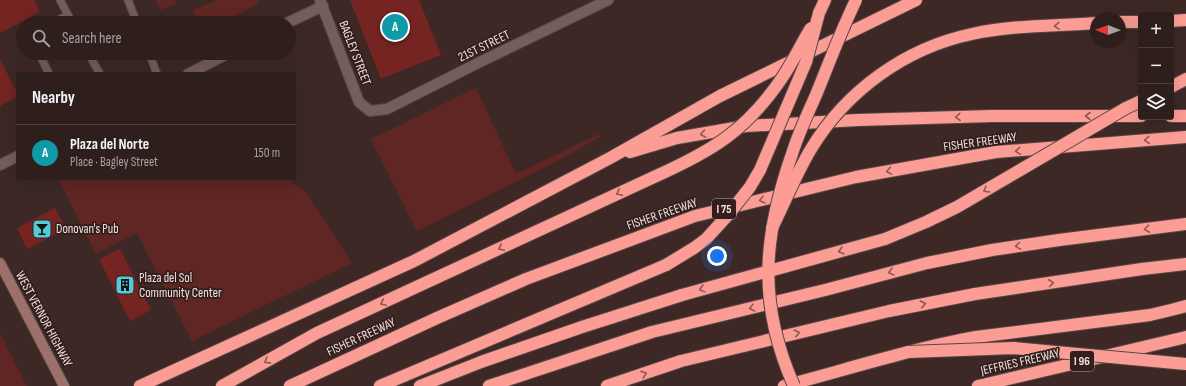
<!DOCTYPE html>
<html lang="en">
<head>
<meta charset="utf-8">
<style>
	:root { --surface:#2e1e1c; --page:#362725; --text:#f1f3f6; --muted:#a7a2a3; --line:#493c3b; --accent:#2563eb }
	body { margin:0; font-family:"Sofia Sans Condensed",sans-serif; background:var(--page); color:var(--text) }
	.controls { position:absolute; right:12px; top:12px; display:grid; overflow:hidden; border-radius:4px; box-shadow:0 4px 16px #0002 }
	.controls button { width:36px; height:36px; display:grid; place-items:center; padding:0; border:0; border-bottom:1px solid var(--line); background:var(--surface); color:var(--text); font:20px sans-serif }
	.compass { position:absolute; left:1090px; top:12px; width:36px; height:36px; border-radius:50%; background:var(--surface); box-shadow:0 4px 16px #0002; rotate:271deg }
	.you { position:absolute; left:717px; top:256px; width:14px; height:14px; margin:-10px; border:3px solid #fff; border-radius:50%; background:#1a73e8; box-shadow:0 0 0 6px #1a73e833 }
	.badge { display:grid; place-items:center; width:26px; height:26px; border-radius:50%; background:var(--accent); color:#fff; font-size:13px; font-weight:700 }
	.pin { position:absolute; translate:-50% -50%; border:2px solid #fff; box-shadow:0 1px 4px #0006 }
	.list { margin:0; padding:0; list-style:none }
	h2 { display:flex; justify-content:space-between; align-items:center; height:52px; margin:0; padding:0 16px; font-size:17px }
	h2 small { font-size:13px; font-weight:400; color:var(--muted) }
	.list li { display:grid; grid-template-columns:26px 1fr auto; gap:12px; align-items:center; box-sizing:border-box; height:56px; padding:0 16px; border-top:1px solid var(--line) }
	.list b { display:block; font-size:15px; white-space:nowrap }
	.list p { margin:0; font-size:13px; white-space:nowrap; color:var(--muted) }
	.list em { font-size:13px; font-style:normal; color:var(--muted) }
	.icon { flex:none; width:22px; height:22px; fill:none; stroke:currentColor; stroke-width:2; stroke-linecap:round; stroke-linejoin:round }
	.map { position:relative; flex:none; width:1186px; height:386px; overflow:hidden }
	.search { position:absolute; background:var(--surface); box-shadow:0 4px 16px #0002; left:16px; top:16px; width:280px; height:44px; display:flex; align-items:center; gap:10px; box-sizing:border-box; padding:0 14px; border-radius:22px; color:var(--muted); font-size:15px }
	.panel { position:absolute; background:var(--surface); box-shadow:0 4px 16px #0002; left:16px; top:72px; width:280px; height:108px; border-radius:4px }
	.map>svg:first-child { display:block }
</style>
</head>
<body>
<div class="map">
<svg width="1186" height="386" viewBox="0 0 1186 386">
	<rect width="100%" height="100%" fill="#3d2826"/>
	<g fill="#602623">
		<polygon points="156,0 175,0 177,3 160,10"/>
		<polygon points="217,0 257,0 259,4 220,23 199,23 193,10"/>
		<polygon points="476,88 516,174 599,134 600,137 554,163 417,231 371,139"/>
		<polygon points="58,178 288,178 291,182 306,192 352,263 192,341 137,233 96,254"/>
		<polygon points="0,333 27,386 0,386"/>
	</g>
	<g fill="#752422">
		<polygon points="0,0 34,0 40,12 0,33"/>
		<polygon points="350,0 419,0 441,55 381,79"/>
		<polygon points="0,59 18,95 18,96 0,106"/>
		<polygon points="55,208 66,229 27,249 17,228"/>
		<polygon points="120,249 151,310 130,321 99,259"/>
	</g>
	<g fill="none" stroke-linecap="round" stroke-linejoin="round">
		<g stroke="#584745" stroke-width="9">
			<g id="lane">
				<polyline points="60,0 68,15"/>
				<polyline points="128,0 137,23"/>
				<polyline points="52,23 68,15 72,23"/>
				<polyline points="39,53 49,74"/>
				<polyline points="88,53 100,74"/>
				<polyline points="149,53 157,74"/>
			</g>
		</g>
		<g stroke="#584745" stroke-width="12">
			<g id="street">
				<polyline points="320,0 359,102 370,111 387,109 480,62 608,0"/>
				<polyline points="287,23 323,6"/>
				<polyline points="188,74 229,53"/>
				<polyline points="0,165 18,156"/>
			</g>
		</g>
		<g stroke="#584745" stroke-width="12">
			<polyline id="secondary" points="0,263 64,386"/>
		</g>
		<g stroke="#584745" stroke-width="14">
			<g id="highway">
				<polyline points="819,13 825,0"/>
				<polyline points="1171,21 1186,20"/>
				<polyline points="1120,22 1141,22"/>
				<polyline points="1171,87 1186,79"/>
				<polyline points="1171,116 1186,116"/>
				<polyline points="630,152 677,138 746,126 858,120 992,116 1141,116"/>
				<polyline points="140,386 414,261 610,158 720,96 916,0"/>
				<polyline points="222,386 317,333 654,177"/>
				<polyline points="290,386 437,318 526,279 695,216 856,177 996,152 1186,137"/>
				<polyline points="380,386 666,265"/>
				<polyline points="420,386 481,362 582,327 682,295"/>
				<polyline points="489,386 652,332 825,290 927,263 992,250 1059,240 1186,224"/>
				<polyline points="607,386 681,361 889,311 975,294 1142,269 1186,264"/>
				<path d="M784,386C848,369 911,349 976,337L1150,315L1171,310L1186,306"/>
				<polyline points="978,386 1186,337"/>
			</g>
		</g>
		<use href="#lane" stroke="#755d5a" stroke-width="7"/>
		<use href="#street" stroke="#755d5a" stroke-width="10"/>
		<use href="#secondary" stroke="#9d706c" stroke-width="10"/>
		<use href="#highway" stroke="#fb9d95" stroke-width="12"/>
		<g stroke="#584745" stroke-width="14" stroke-linecap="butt">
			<g id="highway-bridge">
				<path d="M654,177C712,151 746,131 782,78C793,62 801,44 811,28"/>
				<path d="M772,228C785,202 796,174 811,149C846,91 905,48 972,34C1012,25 1055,26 1096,23"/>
				<polyline points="666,265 694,248 706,239 728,215 750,187 760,170 806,62 819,13"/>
				<polyline points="682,295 885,239 926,222 957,207 1126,108 1141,101"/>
				<polyline points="908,352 1014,348 1186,364"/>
				<path d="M794,386C757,302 763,236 793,151C799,132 808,113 816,95C829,63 841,31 856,0"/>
			</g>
		</g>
		<use href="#highway-bridge" stroke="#fb9d95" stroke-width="12"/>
	</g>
	<defs><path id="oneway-chevron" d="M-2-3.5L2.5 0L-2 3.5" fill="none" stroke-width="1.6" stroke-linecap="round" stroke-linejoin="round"/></defs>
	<g stroke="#8d5752">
		<use href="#oneway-chevron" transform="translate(1057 26) rotate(177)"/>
		<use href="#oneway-chevron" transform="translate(1088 116) rotate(-180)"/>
		<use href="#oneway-chevron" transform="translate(958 117) rotate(178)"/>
		<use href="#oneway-chevron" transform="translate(703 134) rotate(170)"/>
		<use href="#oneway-chevron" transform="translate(1147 140) rotate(175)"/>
		<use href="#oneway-chevron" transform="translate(1018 151) rotate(175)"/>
		<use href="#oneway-chevron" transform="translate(889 171) rotate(170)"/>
		<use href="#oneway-chevron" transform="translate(986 190) rotate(150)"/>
		<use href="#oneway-chevron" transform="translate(619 193) rotate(155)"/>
		<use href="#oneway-chevron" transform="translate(762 200) rotate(166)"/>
		<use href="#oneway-chevron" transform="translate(1147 229) rotate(173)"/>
		<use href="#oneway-chevron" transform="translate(1018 246) rotate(171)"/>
		<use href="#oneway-chevron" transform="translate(501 248) rotate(155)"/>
		<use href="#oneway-chevron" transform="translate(841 251) rotate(164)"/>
		<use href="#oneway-chevron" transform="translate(891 272) rotate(165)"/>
		<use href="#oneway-chevron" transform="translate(1051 283) rotate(-8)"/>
		<use href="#oneway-chevron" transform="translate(702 289) rotate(165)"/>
		<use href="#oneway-chevron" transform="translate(383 303) rotate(155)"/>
		<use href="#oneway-chevron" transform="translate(923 304) rotate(-11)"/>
		<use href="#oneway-chevron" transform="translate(752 308) rotate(166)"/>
		<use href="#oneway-chevron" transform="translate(797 333) rotate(-13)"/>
		<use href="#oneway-chevron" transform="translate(267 361) rotate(151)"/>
		<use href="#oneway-chevron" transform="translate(644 374) rotate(-19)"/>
	</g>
	<defs>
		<g id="bar-square" transform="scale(1)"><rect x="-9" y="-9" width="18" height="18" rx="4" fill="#52cbd8" stroke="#331e1c"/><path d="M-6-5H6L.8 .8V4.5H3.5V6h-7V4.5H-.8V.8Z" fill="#111"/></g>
		<g id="building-square" transform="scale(1)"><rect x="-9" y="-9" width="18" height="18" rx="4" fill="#52cbd8" stroke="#331e1c"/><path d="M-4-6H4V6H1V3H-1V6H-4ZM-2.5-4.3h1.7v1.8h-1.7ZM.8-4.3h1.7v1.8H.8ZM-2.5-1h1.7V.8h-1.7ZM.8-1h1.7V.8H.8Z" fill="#111"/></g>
	</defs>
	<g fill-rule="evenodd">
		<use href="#bar-square" x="42" y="229"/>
		<use href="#building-square" x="125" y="285"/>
	</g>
	<g text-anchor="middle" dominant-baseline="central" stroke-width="3.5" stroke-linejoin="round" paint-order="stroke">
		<g fill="#331e1c" stroke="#b7a7a5" stroke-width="1">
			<rect x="712" y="199" width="24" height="20" rx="3"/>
			<rect x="1070" y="351" width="24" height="20" rx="3"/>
		</g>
		<g font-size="12" font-weight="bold" fill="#f0e2e0">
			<text x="724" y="209">I 75</text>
			<text x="1082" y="361">I 96</text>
		</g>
		<g font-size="13" fill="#f0e2e0" stroke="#331e1c">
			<text transform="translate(484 46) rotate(-26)">21ST STREET</text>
			<text transform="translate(355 53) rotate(69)">BAGLEY STREET</text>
			<text transform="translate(980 142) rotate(-8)">FISHER FREEWAY</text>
			<text transform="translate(662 214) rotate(-19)">FISHER FREEWAY</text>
			<text transform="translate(44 319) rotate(62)">WEST VERNOR HIGHWAY</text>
			<text transform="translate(361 337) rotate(-25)">FISHER FREEWAY</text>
			<text transform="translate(1020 362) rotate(-13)">JEFFRIES FREEWAY</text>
		</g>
		<g font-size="13" fill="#f0e2e0" stroke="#331e1c" text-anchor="start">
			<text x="56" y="229">Donovan's Pub</text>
			<text x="139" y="278">Plaza del Sol<tspan x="139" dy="15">Community Center</tspan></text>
		</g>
	</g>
</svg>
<div class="controls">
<button>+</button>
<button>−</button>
<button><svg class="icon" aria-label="layers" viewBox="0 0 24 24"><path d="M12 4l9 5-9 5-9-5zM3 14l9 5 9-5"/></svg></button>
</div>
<svg class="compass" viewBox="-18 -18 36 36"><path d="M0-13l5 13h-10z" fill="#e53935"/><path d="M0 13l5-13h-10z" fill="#a7a2a3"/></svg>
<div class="you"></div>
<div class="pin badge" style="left:395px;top:27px;background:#0f9aa8">A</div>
<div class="search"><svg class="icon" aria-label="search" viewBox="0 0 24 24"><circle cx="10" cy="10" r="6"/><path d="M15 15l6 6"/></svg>Search here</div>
<section class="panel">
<h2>Nearby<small></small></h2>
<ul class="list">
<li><span class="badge" style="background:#0f9aa8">A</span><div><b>Plaza del Norte</b><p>Place · Bagley Street</p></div><em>150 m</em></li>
</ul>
</section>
</div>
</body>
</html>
